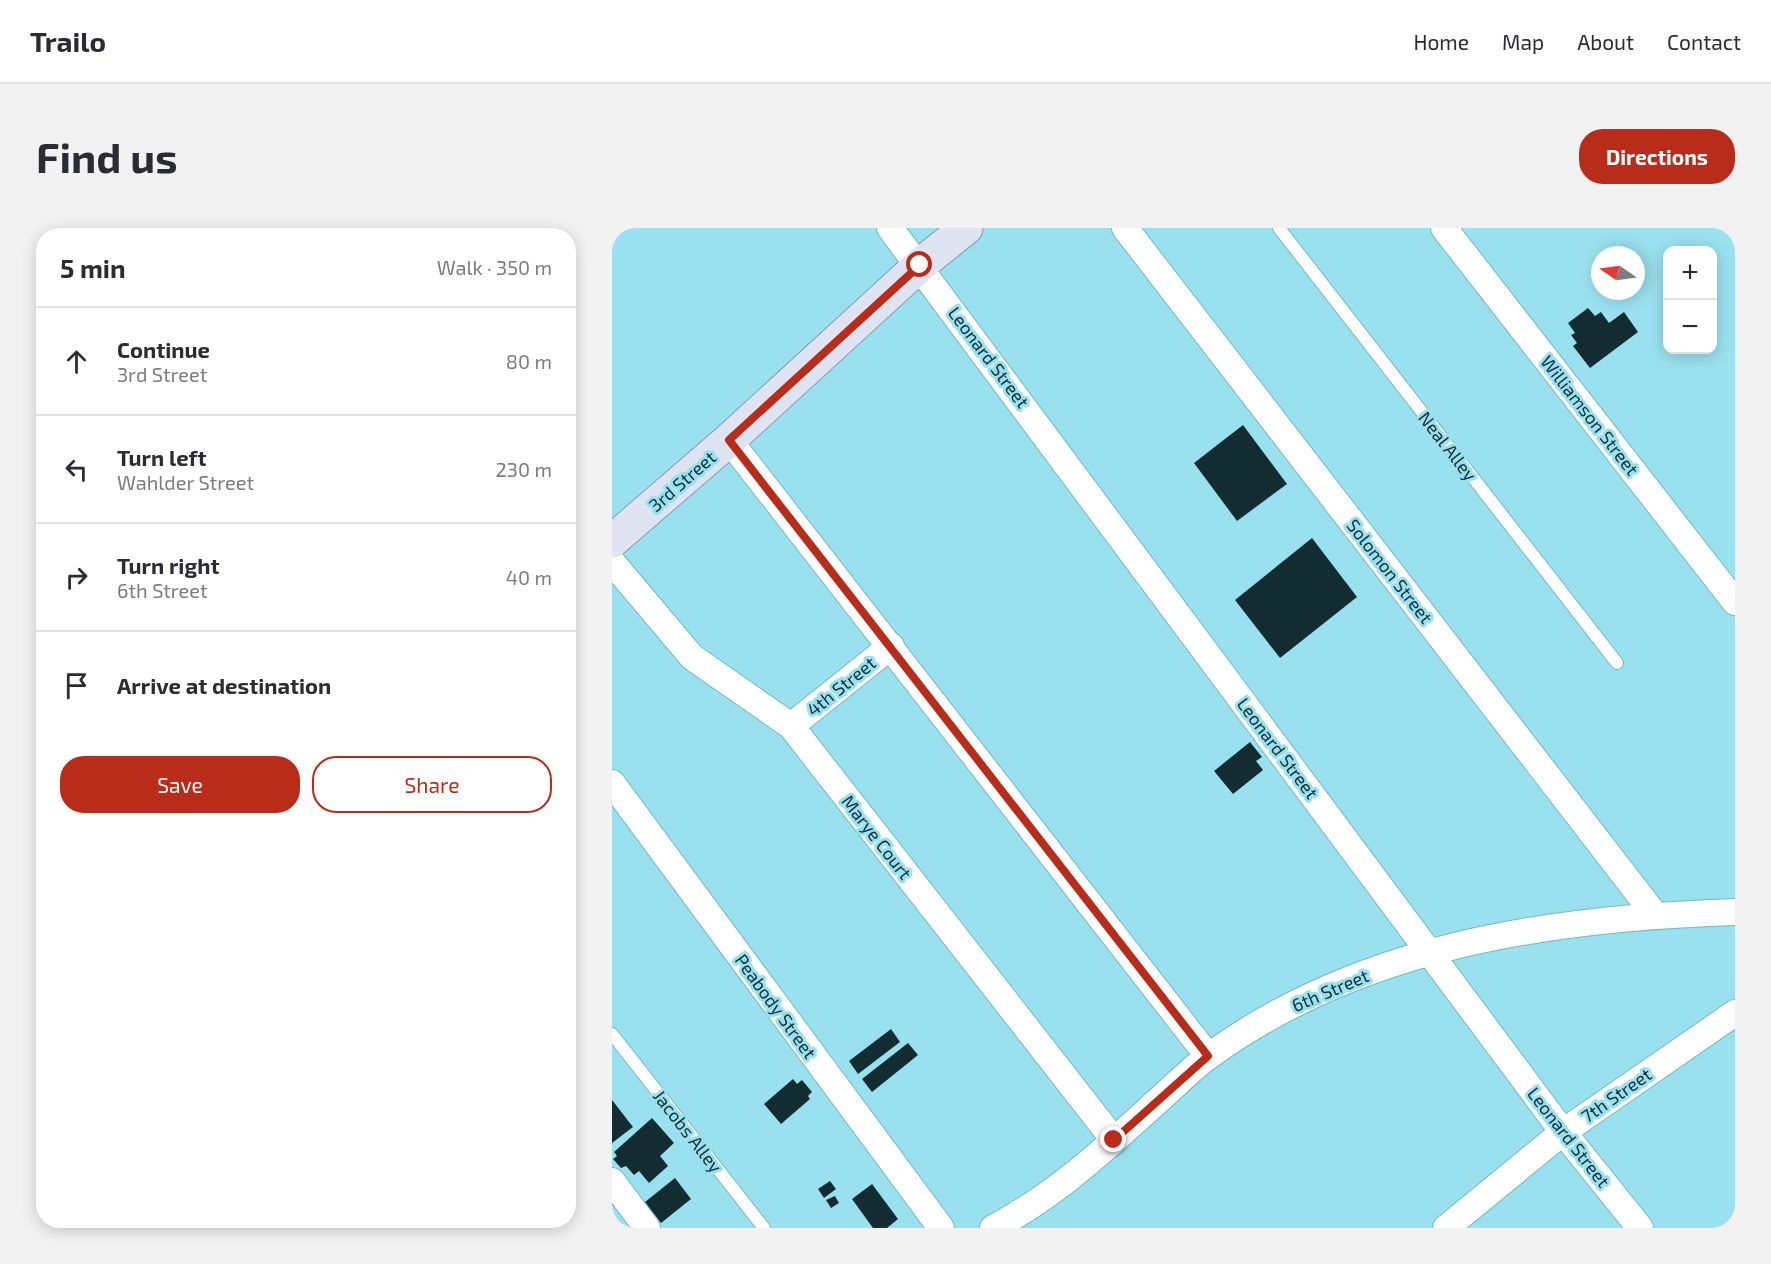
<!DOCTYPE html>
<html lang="en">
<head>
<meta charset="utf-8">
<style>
	:root { --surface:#fff; --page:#f2f2f3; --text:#2b2b33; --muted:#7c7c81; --line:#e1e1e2; --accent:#b92c19 }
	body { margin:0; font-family:"Exo 2",sans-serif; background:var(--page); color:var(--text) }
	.controls { position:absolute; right:18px; top:18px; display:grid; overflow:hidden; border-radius:12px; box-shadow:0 3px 15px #0003 }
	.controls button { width:54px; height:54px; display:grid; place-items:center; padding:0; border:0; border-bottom:2px solid var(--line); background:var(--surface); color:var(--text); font:30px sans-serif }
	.compass { position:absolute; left:979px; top:18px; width:54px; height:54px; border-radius:50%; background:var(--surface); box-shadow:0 3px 15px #0003; rotate:283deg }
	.stop { position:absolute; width:18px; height:18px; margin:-14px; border:4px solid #b92c19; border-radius:50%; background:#fff }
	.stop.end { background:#b92c19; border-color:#fff; box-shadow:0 2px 6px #0008 }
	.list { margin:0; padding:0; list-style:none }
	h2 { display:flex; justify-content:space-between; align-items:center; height:78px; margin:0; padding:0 24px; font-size:26px }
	h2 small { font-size:20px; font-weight:400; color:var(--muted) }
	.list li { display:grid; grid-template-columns:39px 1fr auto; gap:18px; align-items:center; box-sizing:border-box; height:108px; padding:0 24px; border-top:2px solid var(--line) }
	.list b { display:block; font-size:22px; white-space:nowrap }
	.list p { margin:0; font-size:20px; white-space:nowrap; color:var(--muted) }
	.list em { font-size:20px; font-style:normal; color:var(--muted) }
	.actions { display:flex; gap:12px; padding:18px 24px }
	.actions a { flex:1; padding:14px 0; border:2px solid var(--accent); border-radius:24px; text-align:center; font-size:21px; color:var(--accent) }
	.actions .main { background:var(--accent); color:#fff }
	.icon { flex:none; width:33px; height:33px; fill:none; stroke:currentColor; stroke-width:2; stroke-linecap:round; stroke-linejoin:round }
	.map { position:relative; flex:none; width:1123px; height:1000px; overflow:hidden; border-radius:24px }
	header { display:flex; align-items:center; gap:36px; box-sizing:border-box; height:84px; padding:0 30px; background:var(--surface); border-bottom:2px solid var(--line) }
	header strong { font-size:28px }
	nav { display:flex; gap:33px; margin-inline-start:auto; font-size:21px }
	.intro { display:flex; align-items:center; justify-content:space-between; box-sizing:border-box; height:144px; padding:0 36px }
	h1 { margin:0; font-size:42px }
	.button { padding:15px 27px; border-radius:24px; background:var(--accent); color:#fff; font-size:21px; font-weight:700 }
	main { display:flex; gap:36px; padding:0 36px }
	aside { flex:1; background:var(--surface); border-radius:24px; box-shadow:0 3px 15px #0003 }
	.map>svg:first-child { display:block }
</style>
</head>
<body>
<header>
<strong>Trailo</strong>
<nav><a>Home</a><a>Map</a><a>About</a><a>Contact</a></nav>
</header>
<div class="intro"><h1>Find us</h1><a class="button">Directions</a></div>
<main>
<aside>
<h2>5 min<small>Walk · 350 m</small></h2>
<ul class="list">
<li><svg class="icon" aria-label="ahead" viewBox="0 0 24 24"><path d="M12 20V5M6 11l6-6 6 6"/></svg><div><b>Continue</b><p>3rd Street</p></div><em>80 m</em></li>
<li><svg class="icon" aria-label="left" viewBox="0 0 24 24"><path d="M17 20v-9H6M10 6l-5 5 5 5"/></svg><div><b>Turn left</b><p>Wahlder Street</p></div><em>230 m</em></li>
<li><svg class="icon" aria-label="right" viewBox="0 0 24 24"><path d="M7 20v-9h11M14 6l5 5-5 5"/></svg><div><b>Turn right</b><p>6th Street</p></div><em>40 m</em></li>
<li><svg class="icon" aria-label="arrive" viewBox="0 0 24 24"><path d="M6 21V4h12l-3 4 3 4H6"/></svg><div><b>Arrive at destination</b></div></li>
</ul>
<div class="actions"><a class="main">Save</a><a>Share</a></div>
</aside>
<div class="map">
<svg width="1123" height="1000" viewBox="0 0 1123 1000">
	<rect width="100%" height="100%" fill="#9ae1ef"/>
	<g fill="#122c31">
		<polygon points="976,80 983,88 989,84 997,95 1012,84 1026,104 978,140 961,118 965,115 959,107 963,105 956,95"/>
		<polygon points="631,197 675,256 625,293 582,235"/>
		<polygon points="700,310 745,369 668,430 623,372"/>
		<polygon points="638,514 650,529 644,533 651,542 621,566 602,543"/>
		<polygon points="279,801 288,814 246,846 237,833"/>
		<polygon points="296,815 306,827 260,864 250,851"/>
		<polygon points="181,851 185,856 190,852 200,864 196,868 198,871 169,896 152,876"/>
		<polygon points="0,872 21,899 0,915"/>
		<polygon points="40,890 62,915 48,928 56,938 37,955 27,943 22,947 14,938 9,940 1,931 5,928 2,924"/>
		<polygon points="63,950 79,971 49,995 33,974"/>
		<polygon points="218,953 224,961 212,970 206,961"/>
		<polygon points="260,956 286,991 275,1000 261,1000 240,971"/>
		<polygon points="223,968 227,975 219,980 214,972"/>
	</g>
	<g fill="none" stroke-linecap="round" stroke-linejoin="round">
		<g stroke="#71b7c4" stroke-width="14">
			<g id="service">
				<polyline points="667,0 1005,435"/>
				<polyline points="0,806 152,1000"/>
			</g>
		</g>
		<g stroke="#71b7c4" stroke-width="28">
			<g id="minor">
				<polyline points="278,0 951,904 1028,1000"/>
				<polyline points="513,0 1043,687"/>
				<polyline points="832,0 1123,374"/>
				<polyline points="117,212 596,828"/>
				<polyline points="0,334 80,429 179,498 502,912"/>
				<polyline points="179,498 279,418"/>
				<polyline points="0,555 329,1000"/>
				<polyline points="0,953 35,1000"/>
				<path d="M381,1000C445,967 496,918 549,870C565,856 580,840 597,828C749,717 940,690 1123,684"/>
				<polyline points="834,1000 951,904 1123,785"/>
			</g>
		</g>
		<g stroke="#8a99ab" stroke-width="35">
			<polyline id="primary" points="0,313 117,212 308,37 354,0"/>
		</g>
		<use href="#service" stroke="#fff" stroke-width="12"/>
		<use href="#minor" stroke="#fff" stroke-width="26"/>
		<use href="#primary" stroke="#dfe4f2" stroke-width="33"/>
	</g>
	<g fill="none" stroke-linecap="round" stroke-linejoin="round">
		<polyline stroke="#b92c19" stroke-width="8" points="308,37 117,212 596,828 502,912"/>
	</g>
	<g text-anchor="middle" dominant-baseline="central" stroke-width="6" stroke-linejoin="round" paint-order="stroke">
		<g font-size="18" fill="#122f35" stroke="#9ae1ef">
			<text transform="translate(377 129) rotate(53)">Leonard Street</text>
			<text transform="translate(978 187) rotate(52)">Williamson Street</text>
			<text transform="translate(836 218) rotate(52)">Neal Alley</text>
			<text transform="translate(70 253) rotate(-41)">3rd Street</text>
			<text transform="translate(778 343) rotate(52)">Solomon Street</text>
			<text transform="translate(229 458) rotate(-39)">4th Street</text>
			<text transform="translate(666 520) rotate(53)">Leonard Street</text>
			<text transform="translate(265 609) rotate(52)">Marye Court</text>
			<text transform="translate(718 762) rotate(-23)">6th Street</text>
			<text transform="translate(164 778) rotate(54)">Peabody Street</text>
			<text transform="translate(1004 867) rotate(-35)">7th Street</text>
			<text transform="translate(76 903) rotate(52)">Jacobs Alley</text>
			<text transform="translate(957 909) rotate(52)">Leonard Street</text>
		</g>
	</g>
</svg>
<div class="controls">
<button>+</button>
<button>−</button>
</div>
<svg class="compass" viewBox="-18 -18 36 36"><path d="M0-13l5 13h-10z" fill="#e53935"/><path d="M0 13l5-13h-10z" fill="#7c7c81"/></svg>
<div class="stop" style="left:308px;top:37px"></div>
<div class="stop end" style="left:502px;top:912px"></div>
</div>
</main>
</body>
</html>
